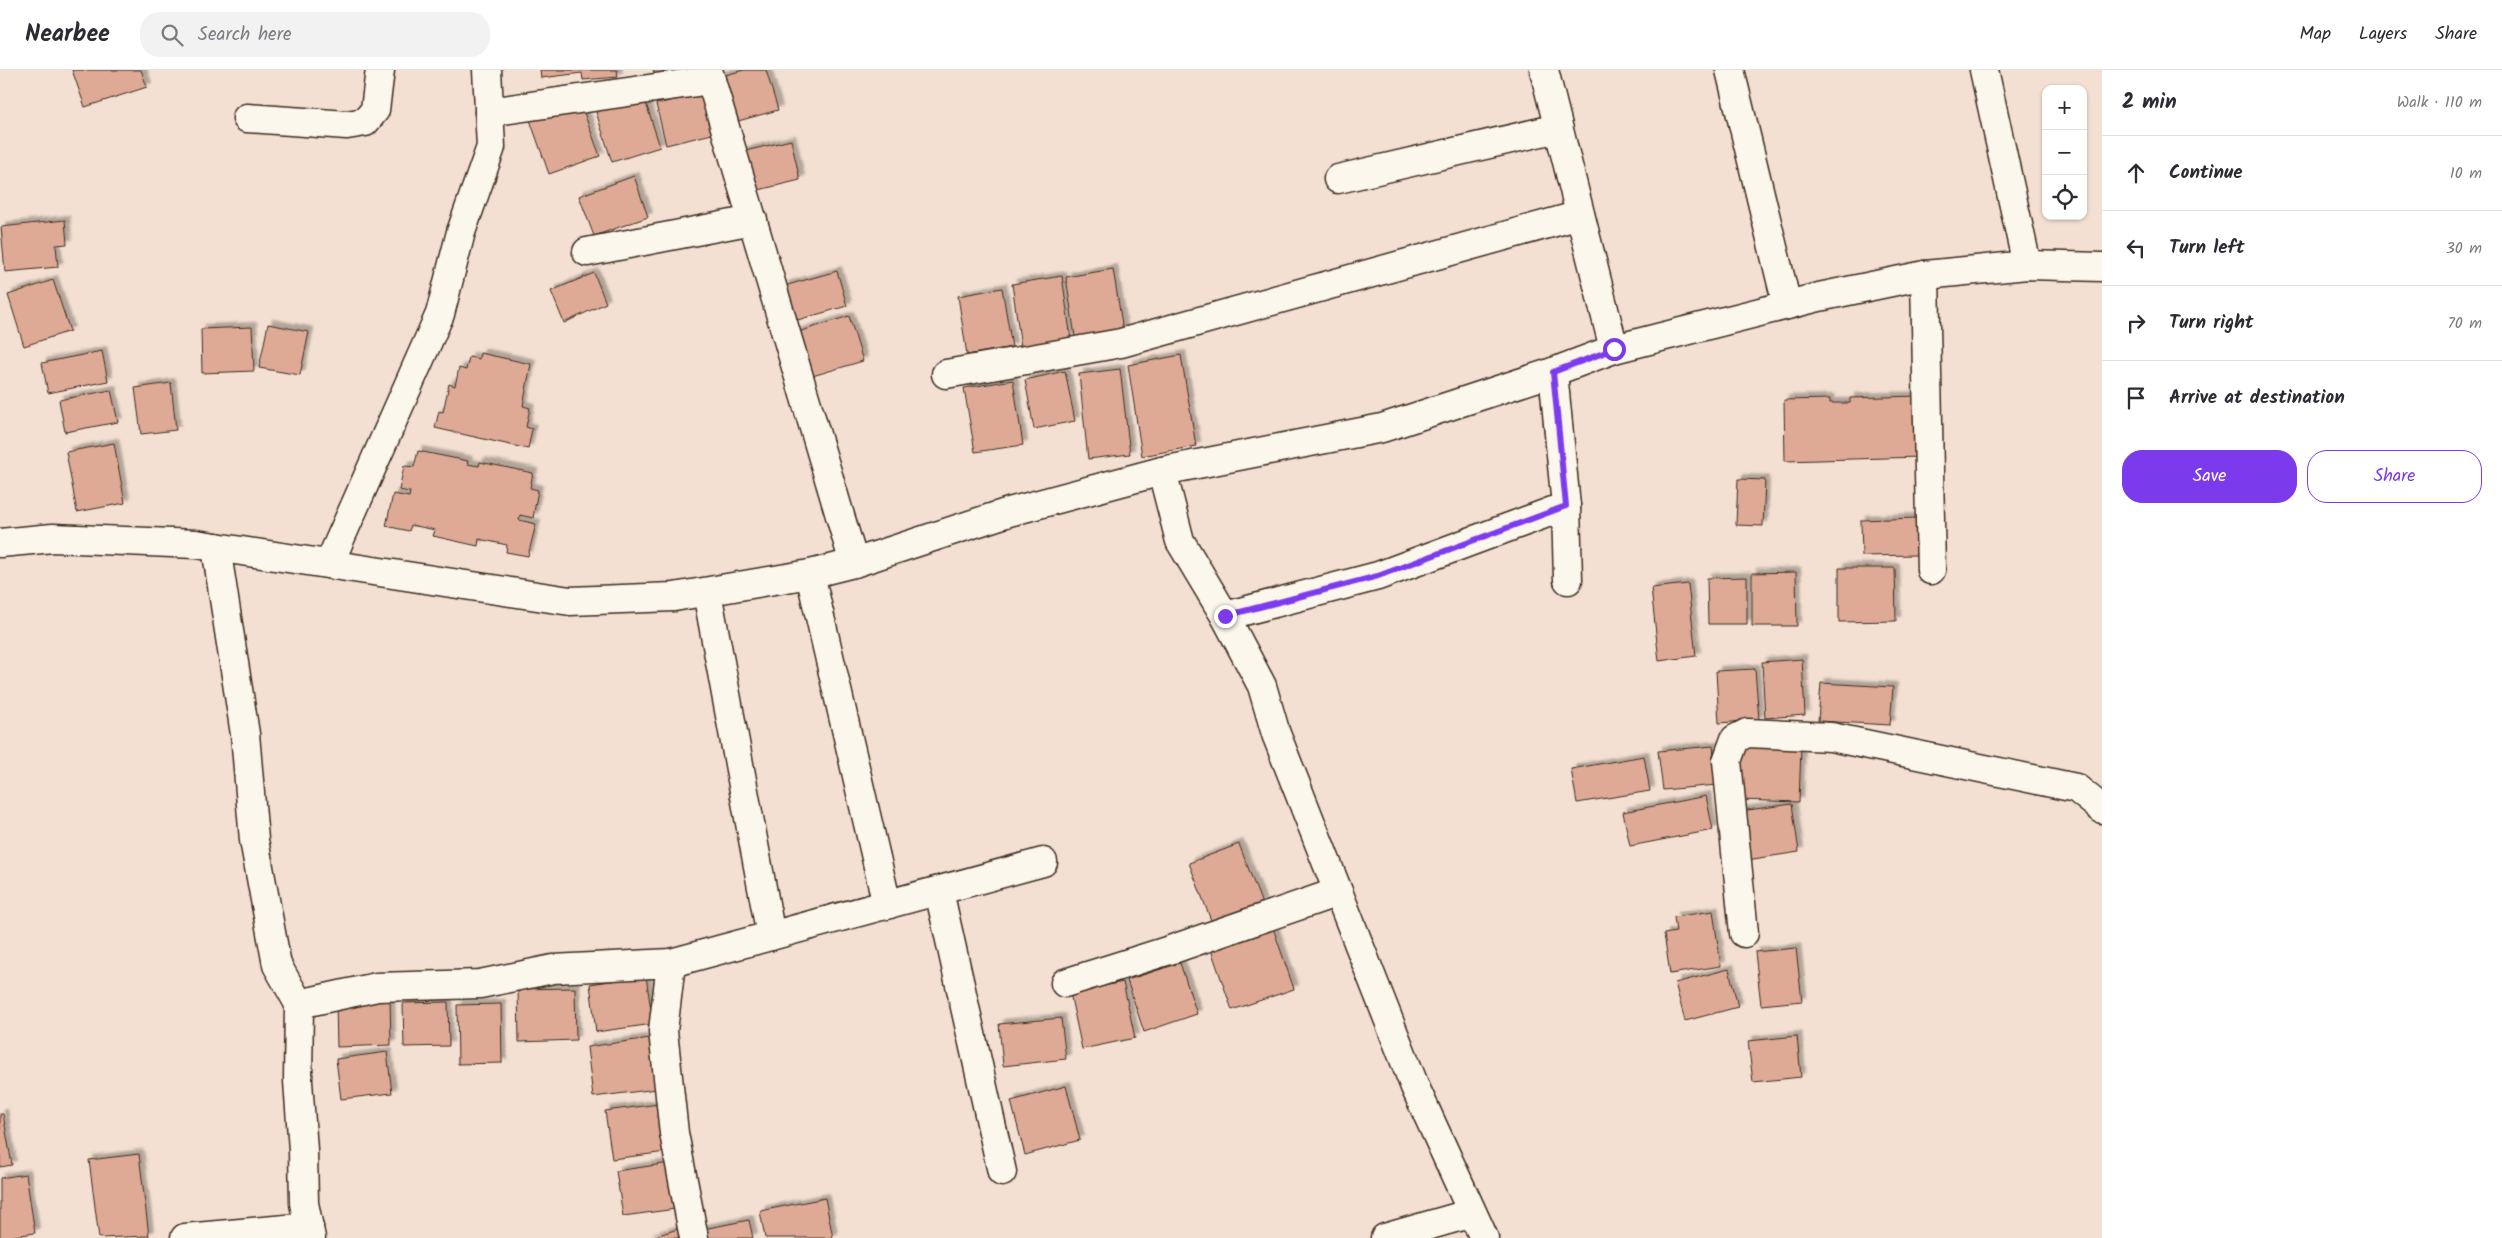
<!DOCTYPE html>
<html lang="en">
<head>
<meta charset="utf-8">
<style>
	:root { --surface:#fff; --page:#f2f2f3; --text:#2b2b33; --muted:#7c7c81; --line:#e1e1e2; --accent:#7c3aed }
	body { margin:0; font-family:Kalam,sans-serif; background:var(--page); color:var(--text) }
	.controls { position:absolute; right:15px; top:15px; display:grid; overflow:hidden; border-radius:10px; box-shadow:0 1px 4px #0004 }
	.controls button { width:45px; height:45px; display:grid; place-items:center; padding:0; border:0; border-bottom:1px solid var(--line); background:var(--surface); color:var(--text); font:25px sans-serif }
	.stop { position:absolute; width:15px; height:15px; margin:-11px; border:4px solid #7c3aed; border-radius:50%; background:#fff }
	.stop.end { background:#7c3aed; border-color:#fff; box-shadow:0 1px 5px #0008 }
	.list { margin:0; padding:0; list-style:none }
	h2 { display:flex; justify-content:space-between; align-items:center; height:65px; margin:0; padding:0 20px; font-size:21px }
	h2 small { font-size:16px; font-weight:400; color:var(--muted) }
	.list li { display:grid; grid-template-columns:32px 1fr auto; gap:15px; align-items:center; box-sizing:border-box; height:75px; padding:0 20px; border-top:1px solid var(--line) }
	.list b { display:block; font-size:19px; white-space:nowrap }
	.list em { font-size:16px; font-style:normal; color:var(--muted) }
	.actions { display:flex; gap:10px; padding:15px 20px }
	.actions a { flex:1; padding:11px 0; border:1px solid var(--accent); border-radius:20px; text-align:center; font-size:18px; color:var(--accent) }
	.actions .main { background:var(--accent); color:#fff }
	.icon { flex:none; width:28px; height:28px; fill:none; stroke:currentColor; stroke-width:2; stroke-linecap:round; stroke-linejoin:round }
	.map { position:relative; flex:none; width:2102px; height:1168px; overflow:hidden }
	header { display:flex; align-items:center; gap:30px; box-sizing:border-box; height:70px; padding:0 25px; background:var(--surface); border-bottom:1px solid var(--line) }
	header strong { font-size:24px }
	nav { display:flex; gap:28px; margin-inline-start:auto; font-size:18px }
	.search { width:350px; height:45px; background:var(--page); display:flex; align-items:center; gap:12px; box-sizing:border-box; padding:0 18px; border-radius:20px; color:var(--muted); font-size:19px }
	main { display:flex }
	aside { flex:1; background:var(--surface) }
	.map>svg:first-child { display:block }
</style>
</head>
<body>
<header>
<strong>Nearbee</strong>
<div class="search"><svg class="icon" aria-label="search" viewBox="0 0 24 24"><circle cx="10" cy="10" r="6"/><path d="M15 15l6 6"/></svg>Search here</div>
<nav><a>Map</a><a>Layers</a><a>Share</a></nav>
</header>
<main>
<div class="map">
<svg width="2102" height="1168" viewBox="0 0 2102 1168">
	<defs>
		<filter id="shadow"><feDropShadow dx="4.5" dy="-4.5" stdDeviation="1" flood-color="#0004"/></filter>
	</defs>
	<rect width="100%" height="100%" fill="#f3e0d2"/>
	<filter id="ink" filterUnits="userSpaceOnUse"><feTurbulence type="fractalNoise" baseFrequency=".02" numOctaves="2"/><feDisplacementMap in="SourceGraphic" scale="10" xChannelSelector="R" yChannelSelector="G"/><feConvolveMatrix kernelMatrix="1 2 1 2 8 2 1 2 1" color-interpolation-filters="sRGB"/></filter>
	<g filter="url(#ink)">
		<g fill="#dfaa95" stroke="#3b2a1e" filter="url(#shadow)">
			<polygon points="72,0 141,0 147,17 85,37"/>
			<polygon points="540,0 617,0 618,7 583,10 582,3 541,8"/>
			<polygon points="653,0 671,0 655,5"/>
			<polygon points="744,0 766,0 778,40 731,53 718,7"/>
			<polygon points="703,24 712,64 666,75 656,34"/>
			<polygon points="644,27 660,77 612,92 596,42"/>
			<polygon points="580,32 600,86 549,104 530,50"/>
			<polygon points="791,70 800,110 742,124 733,84"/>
			<polygon points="634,106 648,147 594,166 579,126"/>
			<polygon points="65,150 67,174 56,175 58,197 5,202 1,157"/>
			<polygon points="1113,199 1124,266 1076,273 1066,207"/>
			<polygon points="837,201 847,236 794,251 784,216"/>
			<polygon points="594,203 606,233 564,253 551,221"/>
			<polygon points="1062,206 1071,269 1021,277 1012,214"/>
			<polygon points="53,210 70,261 24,276 8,225"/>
			<polygon points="1002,218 1012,277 967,285 958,226"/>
			<polygon points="849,246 863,291 809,307 795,263"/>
			<polygon points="268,254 309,262 300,305 259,298"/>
			<polygon points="252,257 254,301 202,303 201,259"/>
			<polygon points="102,281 108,311 48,323 42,293"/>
			<polygon points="480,283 531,294 523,336 530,338 526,357 532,359 528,379 435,358 439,341 443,342 449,314 455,316 459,298 466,300 469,287 479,289"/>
			<polygon points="1181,285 1196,376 1142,386 1128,295"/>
			<polygon points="1120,299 1130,384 1088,389 1079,304"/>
			<polygon points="1065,301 1075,351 1034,359 1025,310"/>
			<polygon points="1013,310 1023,375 975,382 964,318"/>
			<polygon points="171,313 176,360 141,364 135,318"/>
			<polygon points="111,320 118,352 65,362 59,330"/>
			<polygon points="1918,326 1920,387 1785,391 1784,330 1830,329 1830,333 1850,333 1850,328"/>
			<polygon points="114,373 125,433 77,442 66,382"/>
			<polygon points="418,381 468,391 467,394 479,396 480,392 533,403 530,418 538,420 533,448 520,445 519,450 536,454 528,486 506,482 507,475 479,469 478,476 433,466 435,460 411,455 409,461 386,456 393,424 409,427 410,422 399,420 404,396 414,397"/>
			<polygon points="1738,409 1765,410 1763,456 1736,455"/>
			<polygon points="1917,448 1918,485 1862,486 1861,450"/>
			<polygon points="1839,498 1895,498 1896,551 1839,552"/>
			<polygon points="1796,502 1797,556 1752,556 1752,503"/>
			<polygon points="1747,507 1747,554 1708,554 1707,508"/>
			<polygon points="1688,514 1696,586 1659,591 1651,518"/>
			<polygon points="1802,589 1805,645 1765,648 1762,592"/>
			<polygon points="1755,599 1759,650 1719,653 1716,601"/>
			<polygon points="1821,613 1893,617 1890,655 1818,651"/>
			<polygon points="1742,675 1801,677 1799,732 1740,730"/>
			<polygon points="1713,676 1717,715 1663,720 1658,681"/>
			<polygon points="1644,686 1650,721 1577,733 1571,699"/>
			<polygon points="1706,726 1713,760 1630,776 1623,742"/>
			<polygon points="1792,734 1799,782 1740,791 1733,742"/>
			<polygon points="1239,774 1262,834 1212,853 1189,793"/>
			<polygon points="1713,841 1721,896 1670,904 1664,864 1676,862 1674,847"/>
			<polygon points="1272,855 1294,919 1232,940 1210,877"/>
			<polygon points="1796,878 1802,931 1761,935 1755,882"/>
			<polygon points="1180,893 1197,944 1144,962 1127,910"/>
			<polygon points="1729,899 1738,937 1685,951 1675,913"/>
			<polygon points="646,906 653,954 596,962 590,914"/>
			<polygon points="1123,912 1135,968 1082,979 1070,923"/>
			<polygon points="575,918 576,970 519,972 518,919"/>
			<polygon points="390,930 391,975 337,977 336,932"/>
			<polygon points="448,932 449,976 404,977 403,933"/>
			<polygon points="501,934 502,993 458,994 457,935"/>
			<polygon points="1061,948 1066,989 1003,996 999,954"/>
			<polygon points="1797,966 1801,1007 1753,1012 1748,971"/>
			<polygon points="650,968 657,1019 593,1027 587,977"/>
			<polygon points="387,982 392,1023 341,1029 336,989"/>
			<polygon points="1066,1016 1080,1070 1025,1085 1011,1031"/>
			<polygon points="659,1034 666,1082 612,1089 605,1041"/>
			<polygon points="0,1044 3,1044 12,1095 0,1097"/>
			<polygon points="139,1084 149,1166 99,1168 89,1090"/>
			<polygon points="670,1093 676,1139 623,1146 616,1101"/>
			<polygon points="26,1104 35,1163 0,1168 0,1108"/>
			<polygon points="825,1128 833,1168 765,1168 760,1141"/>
			<polygon points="749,1150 753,1168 700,1168 698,1160"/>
			<polygon points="681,1158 684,1168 649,1168"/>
		</g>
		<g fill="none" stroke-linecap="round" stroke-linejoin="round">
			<g stroke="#3b2a1e" stroke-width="31">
				<g id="minor">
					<polyline points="708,0 854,493"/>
					<polyline points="1544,0 1614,279"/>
					<polyline points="1730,0 1787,235"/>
					<polyline points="1984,0 2027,195"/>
					<polyline points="489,42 711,10"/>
					<polyline points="247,48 347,55 365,52 375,40 380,0"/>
					<polyline points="1338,109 1558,58"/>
					<polyline points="587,182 753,150"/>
					<polyline points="1925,205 1931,500"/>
					<polyline points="1553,302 1566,436 1568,510"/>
					<polyline points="946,304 1121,273 1580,145"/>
					<polyline points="1162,401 1180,471 1225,546 1262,616 1276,664 1415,1017 1484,1168"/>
					<polyline points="216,477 245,664 254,770 277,895 299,934 298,1011 303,1080 304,1133 311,1168"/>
					<polyline points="329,494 440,244 461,162 491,77 487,0"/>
					<polyline points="810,504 887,835"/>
					<polyline points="707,522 771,866"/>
					<polyline points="1225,546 1378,506 1566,436"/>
					<polyline points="939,821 1002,1102"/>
					<polyline points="1744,863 1727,691 1735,669 1747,663 1831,667 2076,718 2102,739"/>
					<polyline points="671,893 1043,792"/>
					<polyline points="1065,913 1173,879 1338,822"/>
					<polyline points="299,934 377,917 480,914 553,899 671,893 663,961 674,1063 694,1168"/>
					<polyline points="185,1168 309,1157"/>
					<polyline points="1385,1168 1472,1143"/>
				</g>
			</g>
			<g stroke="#3b2a1e" stroke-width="31">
				<polyline id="tertiary" points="0,473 53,468 196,474 570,531 674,527 810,504 854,493 1009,442 1162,401 1382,358 1553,302 1614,279 1819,227 1925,205 2027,195 2102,197"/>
			</g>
			<use href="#minor" stroke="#fbf7ec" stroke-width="28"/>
			<use href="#tertiary" stroke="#fbf7ec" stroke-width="28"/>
		</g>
	</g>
	<g fill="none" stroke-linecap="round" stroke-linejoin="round" filter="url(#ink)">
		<polyline stroke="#7c3aed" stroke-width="6" points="1225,546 1378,506 1566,436 1553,302 1614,279"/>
	</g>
</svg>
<div class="controls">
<button>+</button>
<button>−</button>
<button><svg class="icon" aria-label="locate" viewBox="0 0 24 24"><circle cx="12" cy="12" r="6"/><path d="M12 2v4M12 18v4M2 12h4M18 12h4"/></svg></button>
</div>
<div class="stop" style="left:1614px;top:279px"></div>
<div class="stop end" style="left:1225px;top:546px"></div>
</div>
<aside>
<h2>2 min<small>Walk · 110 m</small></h2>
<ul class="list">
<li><svg class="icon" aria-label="ahead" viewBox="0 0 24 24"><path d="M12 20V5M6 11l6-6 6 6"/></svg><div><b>Continue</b></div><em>10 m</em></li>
<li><svg class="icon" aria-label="left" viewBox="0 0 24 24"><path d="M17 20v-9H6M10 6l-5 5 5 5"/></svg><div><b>Turn left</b></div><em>30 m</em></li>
<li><svg class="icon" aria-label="right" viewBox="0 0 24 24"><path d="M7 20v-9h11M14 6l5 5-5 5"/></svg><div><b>Turn right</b></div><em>70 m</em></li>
<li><svg class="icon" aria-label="arrive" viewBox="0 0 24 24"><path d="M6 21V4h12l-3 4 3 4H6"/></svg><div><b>Arrive at destination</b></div></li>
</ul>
<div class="actions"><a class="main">Save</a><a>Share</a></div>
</aside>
</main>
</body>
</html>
